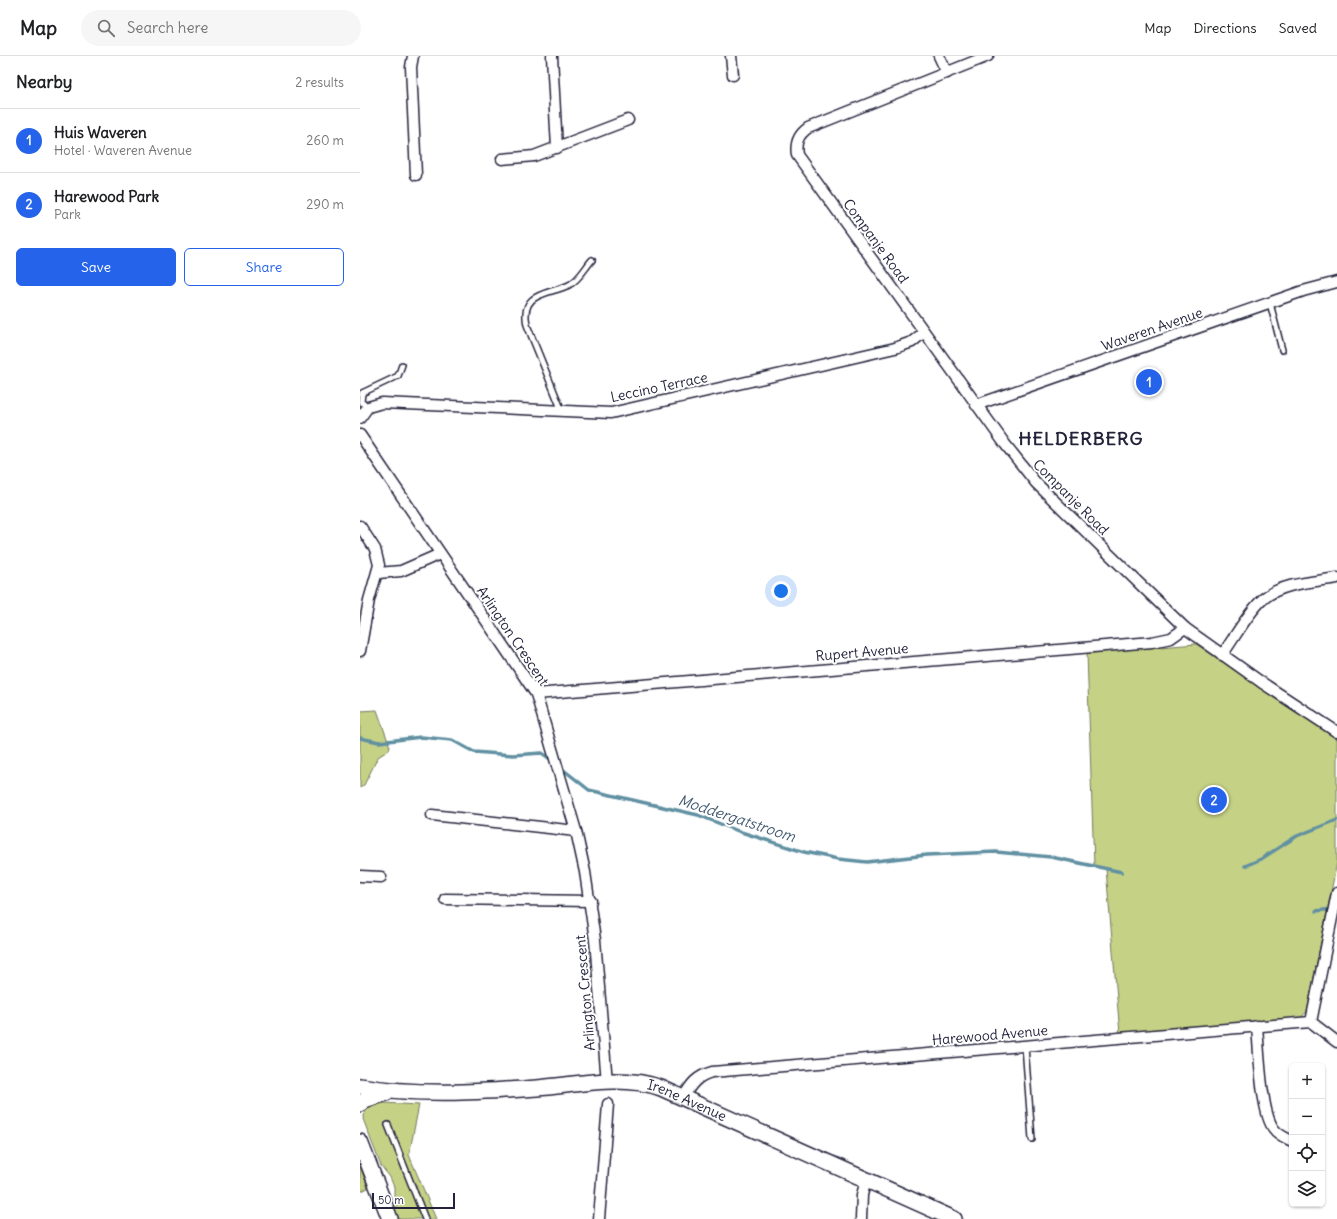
<!DOCTYPE html>
<html lang="en">
<head>
<meta charset="utf-8">
<style>
	:root { --surface:#fff; --page:#f6f6f6; --text:#202124; --muted:#757577; --line:#e0e0e0; --accent:#2563eb }
	body { margin:0; font-family:Delius,sans-serif; background:var(--page); color:var(--text) }
	.controls { position:absolute; right:12px; bottom:12px; display:grid; overflow:hidden; border-radius:6px; box-shadow:0 1px 3px #0004 }
	.controls button { width:36px; height:36px; display:grid; place-items:center; padding:0; border:0; border-bottom:1px solid var(--line); background:var(--surface); color:var(--text); font:20px sans-serif }
	.scale { position:absolute; left:12px; bottom:10px; width:83px; box-sizing:border-box; padding-left:4px; border:2px solid #22223b; border-top:0; font-size:11px; line-height:14px; white-space:nowrap; color:#22223b; -webkit-text-stroke:3px #fff; paint-order:stroke }
	.you { position:absolute; left:421px; top:535px; width:14px; height:14px; margin:-10px; border:3px solid #fff; border-radius:50%; background:#1a73e8; box-shadow:0 0 0 6px #1a73e833 }
	.badge { display:grid; place-items:center; width:26px; height:26px; border-radius:50%; background:var(--accent); color:#fff; font-size:13px; font-weight:700 }
	.pin { position:absolute; translate:-50% -50%; border:2px solid #fff; box-shadow:0 1px 4px #0006 }
	.list { margin:0; padding:0; list-style:none }
	h2 { display:flex; justify-content:space-between; align-items:center; height:52px; margin:0; padding:0 16px; font-size:17px }
	h2 small { font-size:13px; font-weight:400; color:var(--muted) }
	.list li { display:grid; grid-template-columns:26px 1fr auto; gap:12px; align-items:center; box-sizing:border-box; height:64px; padding:0 16px; border-top:1px solid var(--line) }
	.list b { display:block; font-size:15px; white-space:nowrap }
	.list p { margin:0; font-size:13px; white-space:nowrap; color:var(--muted) }
	.list em { font-size:13px; font-style:normal; color:var(--muted) }
	.actions { display:flex; gap:8px; padding:12px 16px }
	.actions a { flex:1; padding:9px 0; border:1px solid var(--accent); border-radius:6px; text-align:center; font-size:14px; color:var(--accent) }
	.actions .main { background:var(--accent); color:#fff }
	.icon { flex:none; width:22px; height:22px; fill:none; stroke:currentColor; stroke-width:2; stroke-linecap:round; stroke-linejoin:round }
	.map { position:relative; flex:none; width:977px; height:1163px; overflow:hidden }
	header { display:flex; align-items:center; gap:24px; box-sizing:border-box; height:56px; padding:0 20px; background:var(--surface); border-bottom:1px solid var(--line) }
	header strong { font-size:19px }
	nav { display:flex; gap:22px; margin-inline-start:auto; font-size:14px }
	.search { width:280px; height:36px; background:var(--page); display:flex; align-items:center; gap:10px; box-sizing:border-box; padding:0 14px; border-radius:22px; color:var(--muted); font-size:15px }
	main { display:flex }
	aside { flex:1; background:var(--surface) }
	.map>svg:first-child { display:block }
</style>
</head>
<body>
<header>
<strong>Map</strong>
<div class="search"><svg class="icon" aria-label="search" viewBox="0 0 24 24"><circle cx="10" cy="10" r="6"/><path d="M15 15l6 6"/></svg>Search here</div>
<nav><a>Map</a><a>Directions</a><a>Saved</a></nav>
</header>
<main>
<aside>
<h2>Nearby<small>2 results</small></h2>
<ul class="list">
<li><span class="badge">1</span><div><b>Huis Waveren</b><p>Hotel · Waveren Avenue</p></div><em>260 m</em></li>
<li><span class="badge">2</span><div><b>Harewood Park</b><p>Park</p></div><em>290 m</em></li>
</ul>
<div class="actions"><a class="main">Save</a><a>Share</a></div>
</aside>
<div class="map">
<svg width="977" height="1163" viewBox="0 0 977 1163">
	<rect width="100%" height="100%" fill="#fff"/>
	<filter id="ink" filterUnits="userSpaceOnUse"><feTurbulence type="fractalNoise" baseFrequency=".025" numOctaves="2"/><feDisplacementMap in="SourceGraphic" scale="8" xChannelSelector="R" yChannelSelector="G"/><feConvolveMatrix kernelMatrix="1 2 1 2 8 2 1 2 1" color-interpolation-filters="sRGB"/></filter>
	<g filter="url(#ink)">
		<g fill="#c5d185" stroke="#747a60">
			<polygon points="836,588 977,683 977,806 947,956 940,962 760,978 746,813 734,811 727,597"/>
			<polygon points="17,654 30,691 29,694 18,701 4,729 0,732 0,655"/>
			<polygon points="23,1047 59,1049 49,1099 76,1163 39,1163 34,1151 37,1150 34,1141 34,1131 30,1121 21,1110 3,1063 7,1051"/>
			<polygon points="0,1110 8,1132 0,1136"/>
		</g>
		<g fill="none" stroke-linecap="round" stroke-linejoin="round">
			<g stroke="#6190a2" stroke-width="3.5">
				<polyline points="0,682 19,686 61,681 92,684 114,696 153,699 182,697 193,705"/>
				<polyline points="200,711 229,734 338,759 378,775 444,796 478,803 507,806 567,799 636,796 691,801 762,816"/>
				<polyline points="885,810 901,803 937,780 977,764"/>
				<polyline points="956,855 972,853"/>
			</g>
			<g stroke="#22223b" stroke-width="8">
				<g id="lane">
					<polyline points="910,247 922,294"/>
					<polyline points="8,351 1,346 2,337 38,320 42,309"/>
					<path d="M202,355L167,269C160,236 187,239 209,229C219,224 225,212 232,204"/>
					<polyline points="665,990 672,1083"/>
					<polyline points="28,1069 65,1163"/>
				</g>
			</g>
			<g stroke="#22223b" stroke-width="13">
				<g id="street">
					<polyline points="53,0 51,11 56,119"/>
					<polyline points="192,0 197,92"/>
					<polyline points="371,0 373,19"/>
					<polyline points="579,0 587,17"/>
					<path d="M628,0L448,72C438,79 435,87 437,99L645,388L676,427L825,572L901,626L977,676"/>
					<polyline points="142,103 174,100 268,64"/>
					<polyline points="616,349 943,235 977,226"/>
					<polyline points="0,362 8,351 22,347 251,357 535,292 552,286 564,276"/>
					<polyline points="0,379 176,638 216,775 225,816 235,884 247,1026"/>
					<polyline points="0,470 15,493 19,509 9,544 0,595"/>
					<polyline points="18,517 41,515 80,498"/>
					<path d="M862,599C874,583 888,556 903,543C922,527 953,526 977,522"/>
					<polyline points="176,638 792,586 811,582 825,572"/>
					<polyline points="72,759 216,775"/>
					<polyline points="0,820 21,821"/>
					<polyline points="85,843 231,845"/>
					<polyline points="951,966 977,837"/>
					<polyline points="951,966 977,986"/>
					<path d="M897,970C899,993 901,1058 914,1073C918,1079 926,1082 932,1085"/>
					<path d="M323,1042C331,1028 337,1020 352,1016L951,966"/>
					<polyline points="239,1163 248,1048"/>
					<polyline points="501,1163 502,1139 506,1124"/>
				</g>
			</g>
			<g stroke="#22223b" stroke-width="18">
				<g id="secondary">
					<path id="s1" d="M0,1030C58,1040 119,1036 177,1032C217,1029 262,1018 301,1032L594,1163"/>
					<polyline points="0,1048 5,1044 26,1037"/>
					<polyline points="0,1086 30,1163"/>
				</g>
			</g>
			<use href="#lane" stroke="#fff" stroke-width="5"/>
			<use href="#street" stroke="#fff" stroke-width="10"/>
			<use href="#secondary" stroke="#fff" stroke-width="15"/>
		</g>
	</g>
	<g text-anchor="middle" dominant-baseline="central" stroke-width="4" stroke-linejoin="round" paint-order="stroke">
		<g font-size="14" fill="#22223b" stroke="#fff">
			<text transform="translate(516 185) rotate(54)">Companje Road</text>
			<text transform="translate(792 273) rotate(-19)">Waveren Avenue</text>
			<text transform="translate(299 331) rotate(-12)">Leccino Terrace</text>
			<text transform="translate(711 441) rotate(45)">Companje Road</text>
			<text transform="translate(153 580) rotate(56)">Arlington Crescent</text>
			<text transform="translate(502 596) rotate(-5)">Rupert Avenue</text>
			<text transform="translate(225 937) rotate(-95)">Arlington Crescent</text>
			<text transform="translate(630 979) rotate(-5)">Harewood Avenue</text>
			<text stroke="none"><textPath href="#s1" startOffset="331">Irene Avenue</textPath></text>
		</g>
		<g font-size="15" font-style="italic" fill="#42596f" stroke="#fff">
			<text transform="translate(377 762) rotate(18)">Moddergatstroom</text>
		</g>
		<g font-size="18" font-weight="bold" letter-spacing="1" fill="#22223b" stroke="#fff">
			<text x="721" y="382">HELDERBERG</text>
		</g>
	</g>
</svg>
<div class="controls">
<button>+</button>
<button>−</button>
<button><svg class="icon" aria-label="locate" viewBox="0 0 24 24"><circle cx="12" cy="12" r="6"/><path d="M12 2v4M12 18v4M2 12h4M18 12h4"/></svg></button>
<button><svg class="icon" aria-label="layers" viewBox="0 0 24 24"><path d="M12 4l9 5-9 5-9-5zM3 14l9 5 9-5"/></svg></button>
</div>
<div class="scale">50 m</div>
<div class="you"></div>
<div class="pin badge" style="left:789px;top:326px">1</div>
<div class="pin badge" style="left:854px;top:744px">2</div>
</div>
</main>
</body>
</html>
